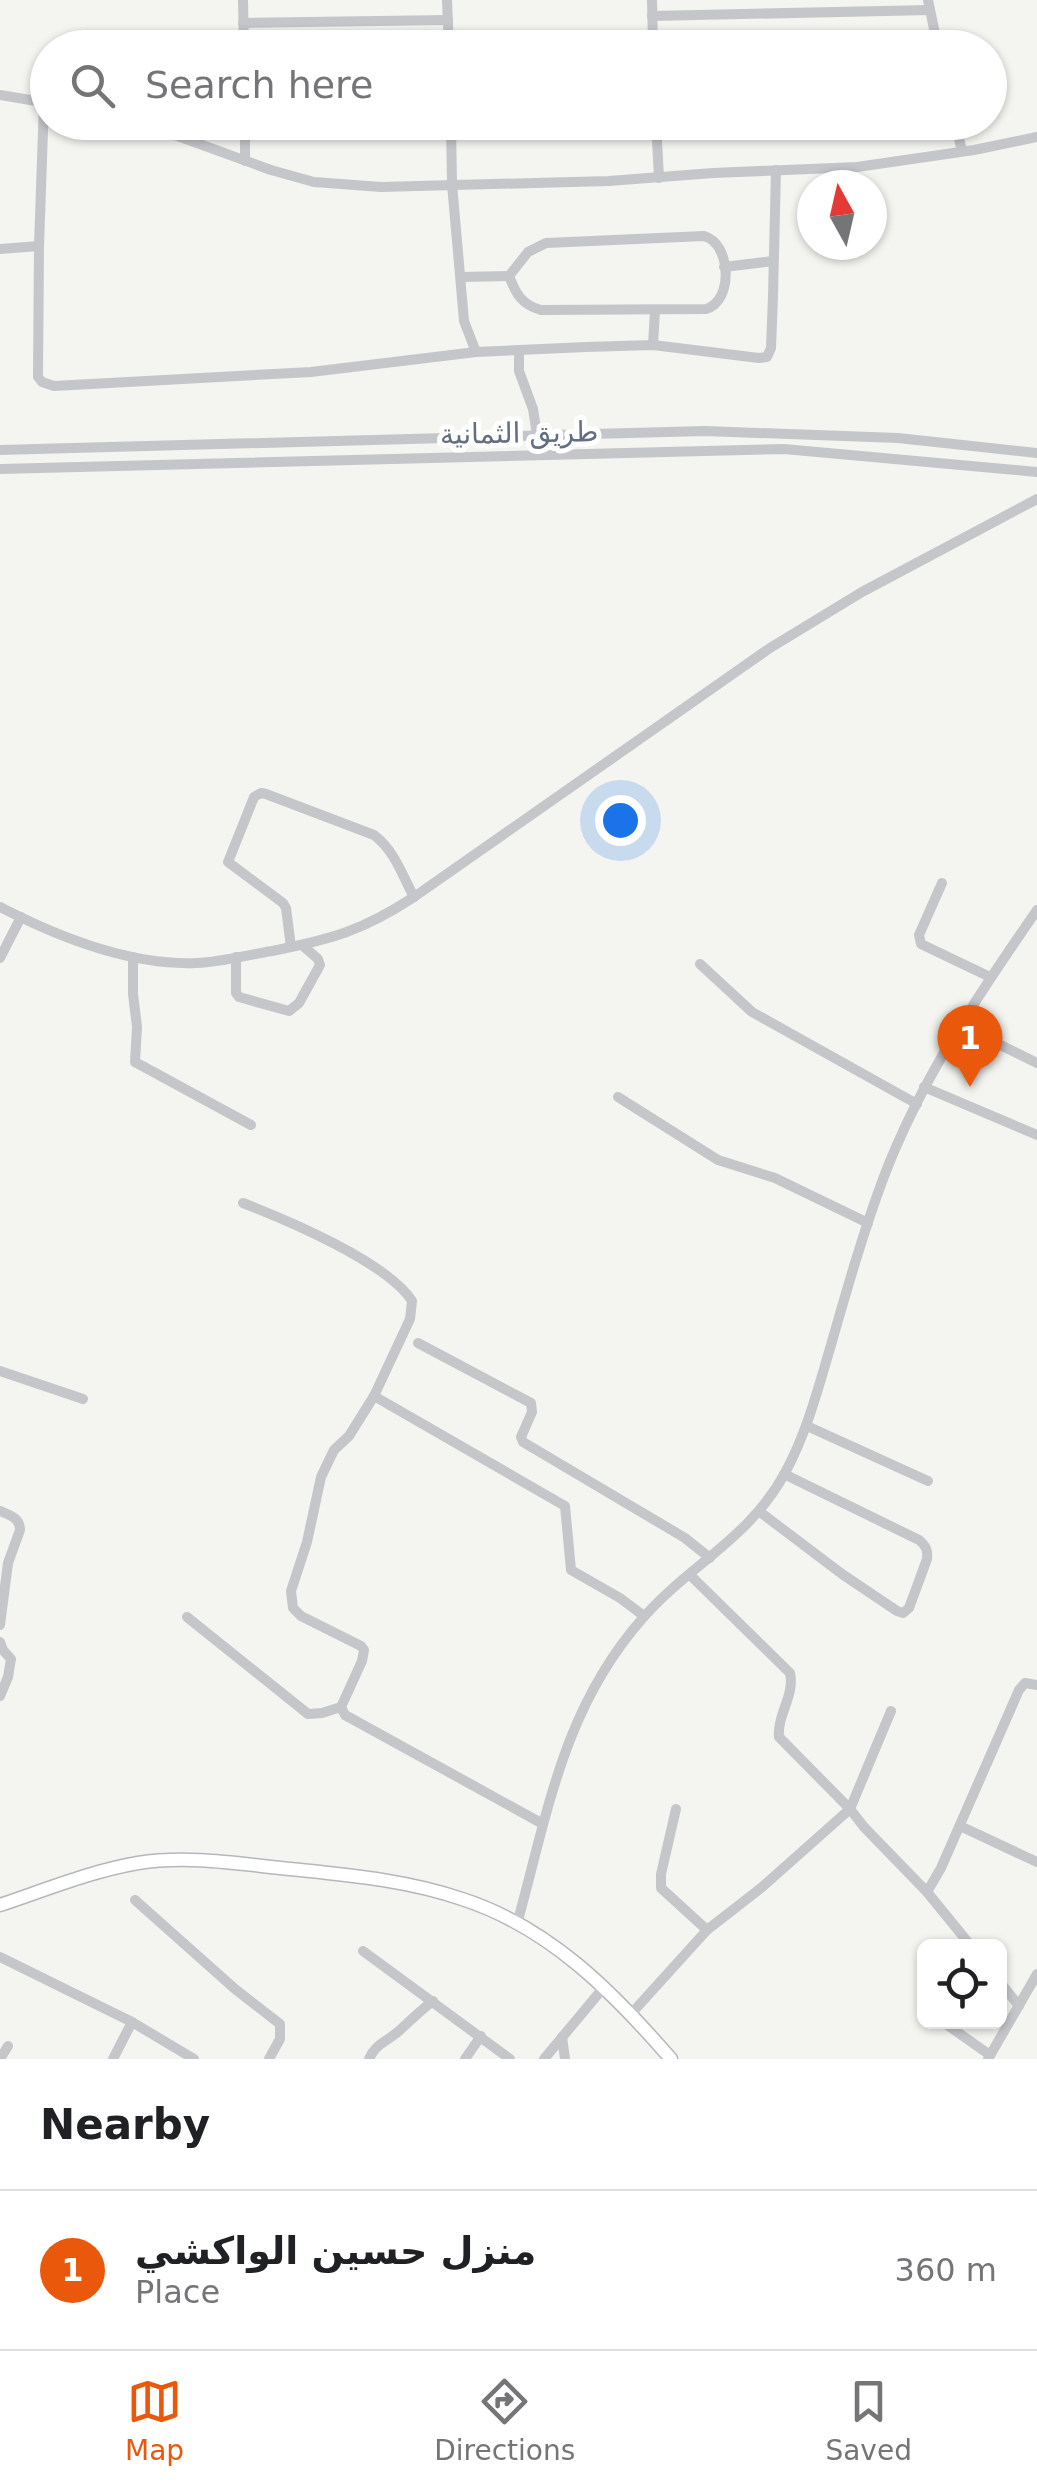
<!DOCTYPE html>
<html lang="en">
<head>
<meta charset="utf-8">
<style>
	:root { --surface:#fff; --page:#f6f6f6; --text:#202124; --muted:#757577; --line:#e0e0e0; --accent:#ea580c }
	body { margin:0; font-family:"DejaVu Sans","Noto Naskh Arabic",sans-serif; background:var(--page); color:var(--text) }
	.controls { position:absolute; right:30px; bottom:30px; display:grid; overflow:hidden; border-radius:15px; box-shadow:0 2px 8px #0004 }
	.controls button { width:90px; height:90px; display:grid; place-items:center; padding:0; border:0; border-bottom:2px solid var(--line); background:var(--surface); color:var(--text); font:50px sans-serif }
	.compass { position:absolute; left:797px; top:170px; width:90px; height:90px; border-radius:50%; background:var(--surface); box-shadow:0 2px 8px #0004; rotate:352deg }
	.you { position:absolute; left:620px; top:820px; width:35px; height:35px; margin:-25px; border:8px solid #fff; border-radius:50%; background:#1a73e8; box-shadow:0 0 0 15px #1a73e833 }
	.badge { display:grid; place-items:center; width:65px; height:65px; border-radius:50%; background:var(--accent); color:#fff; font-size:32px; font-weight:700 }
	.pin { position:absolute; translate:-50% -82px; filter:drop-shadow(0 2px 5px #0008) }
	.pin::after { content:''; position:absolute; top:52px; width:35px; height:30px; background:inherit; clip-path:polygon(0 0,100% 0,50% 100%) }
	.list { margin:0; padding:0; list-style:none }
	h2 { display:flex; justify-content:space-between; align-items:center; height:130px; margin:0; padding:0 40px; font-size:42px }
	h2 small { font-size:32px; font-weight:400; color:var(--muted) }
	.list li { display:grid; grid-template-columns:65px 1fr auto; gap:30px; align-items:center; box-sizing:border-box; height:160px; padding:0 40px; border-top:2px solid var(--line) }
	.list b { display:block; font-size:38px; white-space:nowrap }
	.list p { margin:0; font-size:32px; white-space:nowrap; color:var(--muted) }
	.list em { font-size:32px; font-style:normal; color:var(--muted) }
	.icon { flex:none; width:55px; height:55px; fill:none; stroke:currentColor; stroke-width:2; stroke-linecap:round; stroke-linejoin:round }
	.map { position:relative; flex:none; width:1037px; height:2059px; overflow:hidden }
	.search { position:absolute; background:var(--surface); box-shadow:0 2px 8px #0004; left:30px; right:30px; top:30px; height:110px; display:flex; align-items:center; gap:25px; box-sizing:border-box; padding:0 35px; border-radius:55px; color:var(--muted); font-size:38px }
	.sheet { height:290px; background:var(--surface) }
	nav { display:flex; justify-content:space-around; align-items:center; box-sizing:border-box; height:140px; border-top:2px solid var(--line); background:var(--surface); font-size:28px; color:var(--muted) }
	nav a { display:grid; justify-items:center; gap:5px }
	nav .on { color:var(--accent) }
	.map>svg:first-child { display:block }
</style>
</head>
<body>
<div class="map">
<svg width="1037" height="2059" viewBox="0 0 1037 2059">
	<rect width="100%" height="100%" fill="#f4f4f0"/>
	<g fill="none" stroke-linecap="round" stroke-linejoin="round">
		<g stroke="#b4b7bc" stroke-width="15">
			<path id="major" d="M0,1905C45,1890 91,1871 138,1863C189,1855 240,1864 290,1869C348,1875 407,1880 462,1899C549,1927 613,1992 671,2059"/>
		</g>
		<g stroke="#c4c6ca" stroke-width="10">
			<polyline points="243,0 244,48"/>
			<polyline points="447,0 449,48"/>
			<polyline points="652,0 653,48"/>
			<polyline points="928,0 938,48"/>
			<polyline points="652,16 930,10"/>
			<polyline points="243,23 448,20"/>
			<polyline points="0,95 48,103"/>
			<polyline points="44,102 39,246 38,377 42,382 54,386 311,372 476,352 586,347 653,345 759,358 767,357 771,348 773,296 776,170"/>
			<polyline points="139,122 271,170 314,182 381,187 609,181 713,173 857,167 974,150 1037,137"/>
			<polyline points="245,122 245,161"/>
			<polyline points="451,122 452,184 464,321 476,352"/>
			<polyline points="656,122 659,178"/>
			<polyline points="955,122 962,151"/>
			<path d="M704,236C731,243 734,301 706,309L541,310C522,305 516,294 509,276L528,252L546,243Z"/>
			<polyline points="0,249 39,246"/>
			<polyline points="724,267 773,261"/>
			<polyline points="461,277 509,276"/>
			<polyline points="653,345 655,310"/>
			<polyline points="519,351 519,371 533,409 537,435"/>
			<polyline points="0,450 705,431 898,438 1037,453"/>
			<polyline points="0,469 784,449 1037,472"/>
			<polyline points="942,883 919,935 921,944 990,977"/>
			<path d="M0,907C58,937 130,966 197,963C222,962 247,955 272,951C332,939 362,931 414,897L770,648L862,592L1037,499"/>
			<path d="M291,947L286,908L283,903L228,862L254,797L261,793L266,794L374,835C395,851 402,875 414,897"/>
			<polyline points="133,957 133,994 137,1027 135,1062 251,1125"/>
			<polyline points="236,957 236,993 239,997 289,1011 299,1003 320,965 318,959 302,945"/>
			<polyline points="0,958 21,917"/>
			<polyline points="700,964 752,1012 917,1104"/>
			<polyline points="960,1025 1037,1063"/>
			<polyline points="924,1087 1037,1135"/>
			<polyline points="618,1097 718,1160 775,1178 868,1223"/>
			<path d="M243,1203C287,1220 387,1262 412,1301L410,1319L374,1396L349,1436L334,1450L321,1477L307,1542L291,1591L293,1608L301,1616L361,1646L364,1650L362,1661L341,1707L345,1715L543,1824"/>
			<polyline points="418,1343 531,1403 532,1412 521,1437 523,1442 685,1538 710,1558"/>
			<polyline points="0,1371 83,1399"/>
			<polyline points="374,1396 565,1506 571,1570 620,1598 644,1616"/>
			<polyline points="807,1426 928,1481"/>
			<path d="M0,1511C10,1515 20,1518 20,1530L8,1563L0,1625"/>
			<path d="M760,1512L842,1574L897,1611L903,1613L909,1608L927,1559C928,1550 926,1546 919,1540L784,1474"/>
			<path d="M690,1575L790,1673C795,1696 777,1714 779,1737L850,1809L891,1711"/>
			<polyline points="187,1617 308,1714 322,1713 341,1707"/>
			<polyline points="0,1642 3,1650 11,1659 8,1677 0,1696"/>
			<polyline points="676,1809 661,1874 661,1888 707,1930"/>
			<polyline points="960,1826 1037,1862"/>
			<polyline points="927,1892 971,1946"/>
			<polyline points="135,1900 235,1989 280,2024 280,2039 269,2059"/>
			<path d="M517,1924C548,1812 563,1709 642,1619C689,1565 749,1539 785,1473C807,1432 818,1389 831,1345C847,1289 863,1233 883,1179C920,1081 978,995 1037,910"/>
			<polyline points="363,1951 510,2059"/>
			<polyline points="0,1957 132,2022 194,2059"/>
			<polyline points="1000,1982 1019,2006"/>
			<polyline points="922,2007 924,2008"/>
			<polyline points="631,2014 707,1930 761,1888 850,1809 864,1827 927,1892 941,1868 1019,1690 1025,1683 1037,1685"/>
			<polyline points="943,2022 990,2055"/>
			<polyline points="562,2037 565,2059"/>
			<polyline points="0,2059 8,2046"/>
			<polyline points="113,2059 132,2022"/>
			<path d="M369,2059C376,2043 388,2041 400,2030C411,2020 421,2010 433,2001"/>
			<polyline points="465,2059 481,2036"/>
			<polyline points="544,2059 604,1987"/>
			<polyline points="988,2059 1037,1974"/>
		</g>
		<use href="#major" stroke="#fff" stroke-width="12"/>
	</g>
	<g text-anchor="middle" dominant-baseline="central" stroke-width="10" stroke-linejoin="round" paint-order="stroke">
		<g font-size="28" fill="#636f81" stroke="#fff">
			<text transform="translate(519 433) rotate(-1)">طريق الثمانية</text>
		</g>
	</g>
</svg>
<div class="controls">
<button><svg class="icon" aria-label="locate" viewBox="0 0 24 24"><circle cx="12" cy="12" r="6"/><path d="M12 2v4M12 18v4M2 12h4M18 12h4"/></svg></button>
</div>
<svg class="compass" viewBox="-18 -18 36 36"><path d="M0-13l5 13h-10z" fill="#e53935"/><path d="M0 13l5-13h-10z" fill="#757577"/></svg>
<div class="you"></div>
<div class="pin badge" style="left:970px;top:1087px">1</div>
<div class="search"><svg class="icon" aria-label="search" viewBox="0 0 24 24"><circle cx="10" cy="10" r="6"/><path d="M15 15l6 6"/></svg>Search here</div>
</div>
<section class="sheet">
<h2>Nearby<small></small></h2>
<ul class="list">
<li><span class="badge">1</span><div><b>منزل حسين الواكشي</b><p>Place</p></div><em>360 m</em></li>
</ul>
</section>
<nav>
<a class="on"><svg class="icon" aria-label="map" viewBox="0 0 24 24"><path d="M3 6l6-2 6 2 6-2v14l-6 2-6-2-6 2zM9 4v14M15 6v14"/></svg>Map</a>
<a><svg class="icon" aria-label="directions" viewBox="0 0 24 24"><path d="M12 3l9 9-9 9-9-9zM9 14v-3h6M13 9l2 2-2 2"/></svg>Directions</a>
<a><svg class="icon" aria-label="saved" viewBox="0 0 24 24"><path d="M7 4h10v16l-5-4-5 4z"/></svg>Saved</a>
</nav>
</body>
</html>
